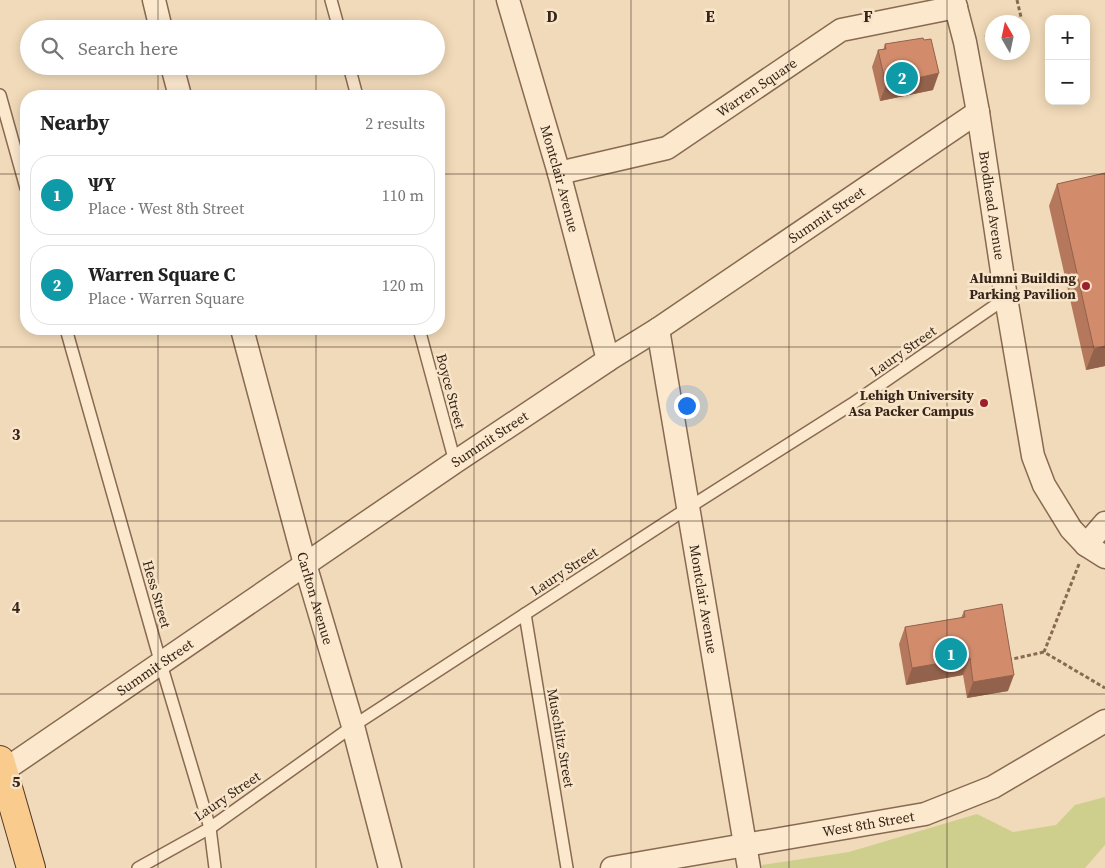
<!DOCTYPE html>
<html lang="en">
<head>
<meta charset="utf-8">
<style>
	:root { --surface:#fff; --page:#f2f2f2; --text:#222; --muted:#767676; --line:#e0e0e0; --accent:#9b1f2d }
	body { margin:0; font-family:"Source Serif 4",serif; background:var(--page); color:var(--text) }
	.controls { position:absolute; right:15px; top:15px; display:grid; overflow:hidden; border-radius:10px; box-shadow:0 2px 12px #0003 }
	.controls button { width:45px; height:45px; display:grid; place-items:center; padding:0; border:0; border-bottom:1px solid var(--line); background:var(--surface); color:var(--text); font:25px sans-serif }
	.compass { position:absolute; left:985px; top:15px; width:45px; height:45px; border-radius:50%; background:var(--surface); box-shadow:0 2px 12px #0003; rotate:351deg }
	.you { position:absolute; left:686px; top:405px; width:18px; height:18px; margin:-12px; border:4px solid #fff; border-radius:50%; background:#1a73e8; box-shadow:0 0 0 8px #1a73e833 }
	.badge { display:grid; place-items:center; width:32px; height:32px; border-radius:50%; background:var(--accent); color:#fff; font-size:16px; font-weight:700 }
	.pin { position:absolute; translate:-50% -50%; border:2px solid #fff; box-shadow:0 1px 5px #0006 }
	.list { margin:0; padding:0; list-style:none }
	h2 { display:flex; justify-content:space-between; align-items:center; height:65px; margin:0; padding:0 20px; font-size:21px }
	h2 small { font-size:16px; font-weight:400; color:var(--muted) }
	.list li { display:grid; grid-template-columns:32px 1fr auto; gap:15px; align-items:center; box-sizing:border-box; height:80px; margin:0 10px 10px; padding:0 10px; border:1px solid var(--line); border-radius:20px }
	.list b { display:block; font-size:19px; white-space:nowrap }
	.list p { margin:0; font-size:16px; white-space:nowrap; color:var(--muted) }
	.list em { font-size:16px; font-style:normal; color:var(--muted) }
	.icon { flex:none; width:28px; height:28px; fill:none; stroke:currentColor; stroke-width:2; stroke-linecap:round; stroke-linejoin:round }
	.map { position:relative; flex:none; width:1105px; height:868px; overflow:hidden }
	.search { position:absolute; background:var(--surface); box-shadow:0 2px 12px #0003; left:20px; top:20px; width:425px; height:55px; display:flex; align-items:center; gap:12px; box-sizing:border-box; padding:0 18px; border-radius:28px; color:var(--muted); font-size:19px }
	.panel { position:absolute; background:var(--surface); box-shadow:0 2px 12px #0003; left:20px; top:90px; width:425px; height:245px; border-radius:20px }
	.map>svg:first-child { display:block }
</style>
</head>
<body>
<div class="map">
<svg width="1105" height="868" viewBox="0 0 1105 868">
	<rect width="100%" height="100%" fill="#f1dab9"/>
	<polygon fill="#cecf8d" points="1105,797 1105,845 1085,868 762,868 762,865 849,852 977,814 1013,832 1056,825 1075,805"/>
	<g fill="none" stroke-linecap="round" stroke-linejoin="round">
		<g stroke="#886a53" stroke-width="14">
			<g id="lane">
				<polyline points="331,0 339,29"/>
				<polyline points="349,66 357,96"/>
				<polyline points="0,95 26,188"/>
				<polyline points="66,329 161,664 210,828 215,868"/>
				<polyline points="419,329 455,462"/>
				<polyline points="525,614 567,868"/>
				<polyline points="138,868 210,828 353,726 688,508 852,404 1006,298"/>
			</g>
		</g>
		<g stroke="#886a53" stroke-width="25">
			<g id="street">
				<polyline points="154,0 161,29"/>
				<path id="s1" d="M508,0L559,173L608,360"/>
				<path id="s2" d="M954,0L965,42L978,112L1006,298L1033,456L1044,485L1071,529L1086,545L1105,557"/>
				<polyline points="172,66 180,96"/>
				<path id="s3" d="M559,173L667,148L841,30L956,7"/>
				<path id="s4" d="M242,329L305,564L353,726L390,868"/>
				<path id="s5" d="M658,329L749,868"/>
				<polyline points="1086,545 1105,523"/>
				<path id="s6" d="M3,771L455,462L608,360L658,329L978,112"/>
				<path id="s7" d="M612,868L925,814L993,787L1105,721"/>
			</g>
		</g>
		<g stroke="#553828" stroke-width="30">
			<polyline id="primary" points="0,760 31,868"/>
		</g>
		<g stroke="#886a53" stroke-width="3" stroke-dasharray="4 2.5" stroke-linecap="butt">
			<polyline points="1017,0 1021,17"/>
			<polyline points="985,37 992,35"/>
			<polyline points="1079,564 1044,652 1105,688"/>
			<polyline points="1008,660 1044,652"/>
		</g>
		<use href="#lane" stroke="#fbe8cd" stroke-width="11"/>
		<use href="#street" stroke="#fbe8cd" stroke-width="22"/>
		<use href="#primary" stroke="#f9cb8c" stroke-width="28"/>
	</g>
	<g fill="#b5785d">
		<polygon points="885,44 933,90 880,101 872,67 878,50 883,50"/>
		<polygon points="1105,173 1105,366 1086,370 1049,206 1057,184"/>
		<polygon points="964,611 1008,691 967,698 963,675 906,685 899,644 905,627 961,618"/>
	</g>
	<g fill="#93624c">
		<polygon points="939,73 933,90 880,101 886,85"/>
		<polygon points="1105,346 1105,366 1086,370 1094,349"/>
		<polygon points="970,658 963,675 906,685 912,668"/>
		<polygon points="1014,675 1008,691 967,698 973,682"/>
	</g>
	<g fill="#d28c6c" stroke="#93624c">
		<polygon points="923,38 924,40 931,39 939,73 886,85 878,50 886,49 885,44"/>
		<polygon points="1105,173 1105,346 1094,349 1057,184"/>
		<polygon points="1002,604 1014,675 973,682 970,658 912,668 905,627 965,617 964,611"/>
	</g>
	<path fill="none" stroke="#362419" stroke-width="1" stroke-opacity="0.55" d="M158,0V29M316,0V29M474,0V868M631,0V868M789,0V868M947,0V868M158,66V96M316,66V96M0,174H26M439,174H1105M158,329V868M316,329V868M0,347H1105M0,521H1105M0,694H1105"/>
	<g fill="#9b1f2d" stroke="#f8e5c9" stroke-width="2">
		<circle cx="1086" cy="286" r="5"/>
		<circle cx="984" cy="403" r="5"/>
	</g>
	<g text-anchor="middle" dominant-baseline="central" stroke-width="5" stroke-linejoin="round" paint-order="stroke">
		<g font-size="14" fill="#362419" stroke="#f8e5c9">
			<text stroke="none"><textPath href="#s3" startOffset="219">Warren Square</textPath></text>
			<text stroke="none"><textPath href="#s1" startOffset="186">Montclair Avenue</textPath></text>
			<text stroke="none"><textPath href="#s2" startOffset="209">Brodhead Avenue</textPath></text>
			<text stroke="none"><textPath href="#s6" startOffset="994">Summit Street</textPath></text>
			<text transform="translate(903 351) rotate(-35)">Laury Street</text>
			<text transform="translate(451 391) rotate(75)">Boyce Street</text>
			<text stroke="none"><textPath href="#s6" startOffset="589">Summit Street</textPath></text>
			<text transform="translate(564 571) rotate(-33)">Laury Street</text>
			<text transform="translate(157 594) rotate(74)">Hess Street</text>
			<text stroke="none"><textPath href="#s4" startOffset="279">Carlton Avenue</textPath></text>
			<text stroke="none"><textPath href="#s5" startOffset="274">Montclair Avenue</textPath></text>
			<text stroke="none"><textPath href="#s6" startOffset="184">Summit Street</textPath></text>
			<text transform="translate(561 738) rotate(80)">Muschlitz Street</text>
			<text transform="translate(227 796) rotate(-34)">Laury Street</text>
			<text stroke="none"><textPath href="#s7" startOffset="260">West 8th Street</textPath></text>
		</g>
		<g font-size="14" font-weight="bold" fill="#362419" stroke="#f8e5c9" text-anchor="end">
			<text x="1076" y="278">Alumni Building<tspan x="1076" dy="16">Parking Pavilion</tspan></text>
			<text x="974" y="395">Lehigh University<tspan x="974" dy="16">Asa Packer Campus</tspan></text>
		</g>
	</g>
	<g font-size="16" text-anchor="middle" font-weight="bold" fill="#362419" stroke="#f8e5c9" stroke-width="5" stroke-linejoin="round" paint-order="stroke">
		<text x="552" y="22">D</text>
		<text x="710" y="22">E</text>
		<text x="868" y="22">F</text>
		<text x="16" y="440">3</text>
		<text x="16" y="613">4</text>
		<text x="16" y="787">5</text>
	</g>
</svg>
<div class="controls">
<button>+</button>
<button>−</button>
</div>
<svg class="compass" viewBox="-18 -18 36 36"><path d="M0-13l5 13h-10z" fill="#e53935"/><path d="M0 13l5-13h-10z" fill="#767676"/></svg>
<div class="you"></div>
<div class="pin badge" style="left:951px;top:654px;background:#0f9aa8">1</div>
<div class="pin badge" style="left:902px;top:78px;background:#0f9aa8">2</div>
<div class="search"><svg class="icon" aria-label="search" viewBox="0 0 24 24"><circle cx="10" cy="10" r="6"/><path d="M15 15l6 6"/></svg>Search here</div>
<section class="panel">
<h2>Nearby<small>2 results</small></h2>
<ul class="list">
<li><span class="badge" style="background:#0f9aa8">1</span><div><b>ΨΥ</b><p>Place · West 8th Street</p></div><em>110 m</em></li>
<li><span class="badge" style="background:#0f9aa8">2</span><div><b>Warren Square C</b><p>Place · Warren Square</p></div><em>120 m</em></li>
</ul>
</section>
</div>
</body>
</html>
